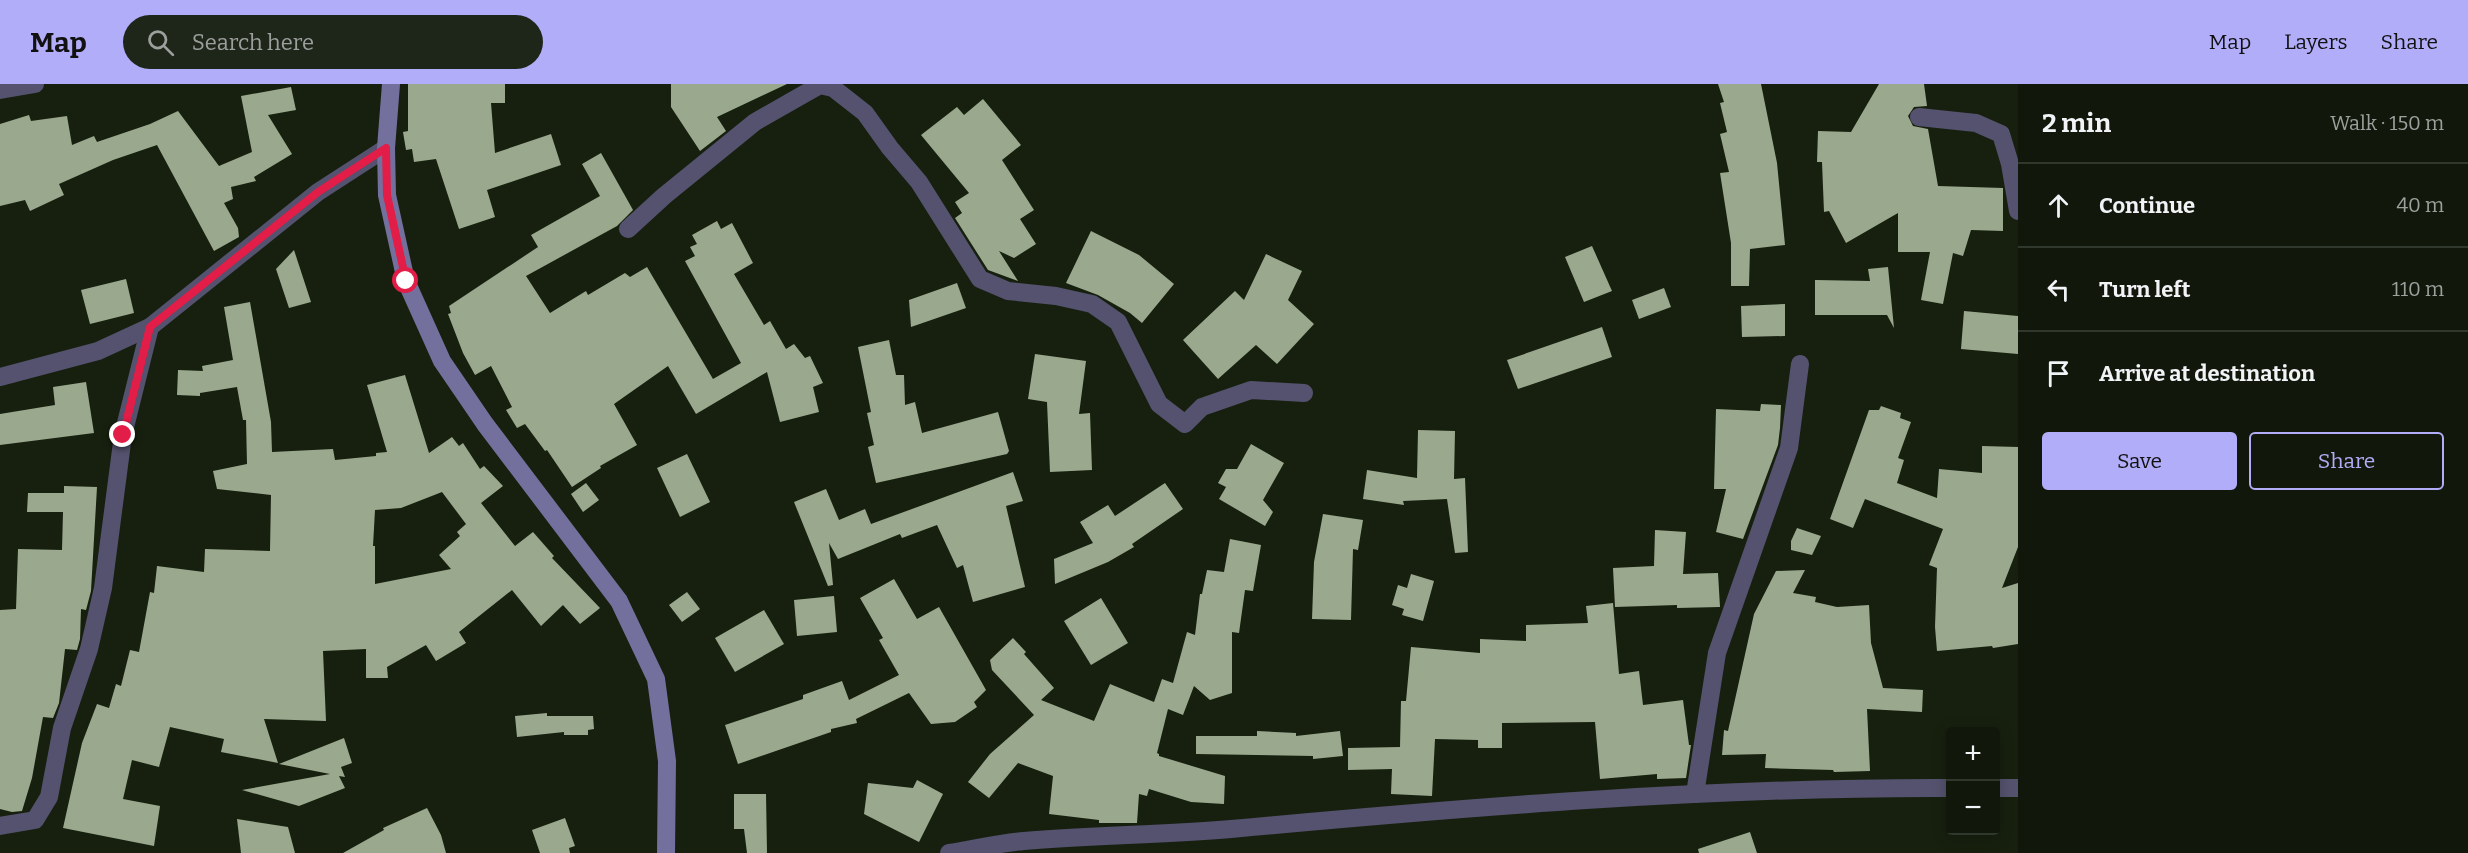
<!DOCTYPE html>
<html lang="en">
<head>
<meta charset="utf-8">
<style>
	:root { --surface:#11180b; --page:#1e2519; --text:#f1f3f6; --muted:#9ca09d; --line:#30372c; --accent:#b2adf9 }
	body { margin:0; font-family:Bitter,serif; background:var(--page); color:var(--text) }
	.controls { position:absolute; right:18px; bottom:18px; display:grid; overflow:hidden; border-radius:6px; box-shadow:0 3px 15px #0003 }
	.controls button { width:54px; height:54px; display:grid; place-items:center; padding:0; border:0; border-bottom:2px solid var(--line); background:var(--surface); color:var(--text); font:30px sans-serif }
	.stop { position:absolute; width:18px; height:18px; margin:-14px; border:4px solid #e11d48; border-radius:50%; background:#fff }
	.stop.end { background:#e11d48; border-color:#fff; box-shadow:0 2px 6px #0008 }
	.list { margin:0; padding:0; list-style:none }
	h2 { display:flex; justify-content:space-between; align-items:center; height:78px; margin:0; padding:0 24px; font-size:26px }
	h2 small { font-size:20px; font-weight:400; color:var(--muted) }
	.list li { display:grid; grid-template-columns:39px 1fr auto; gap:18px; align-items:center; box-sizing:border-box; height:84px; padding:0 24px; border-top:2px solid var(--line) }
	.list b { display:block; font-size:22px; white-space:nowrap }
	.list em { font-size:20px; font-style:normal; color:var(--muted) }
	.actions { display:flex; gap:12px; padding:18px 24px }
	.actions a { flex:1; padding:14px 0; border:2px solid var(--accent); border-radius:6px; text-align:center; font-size:21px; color:var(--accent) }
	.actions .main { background:var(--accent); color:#111 }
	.icon { flex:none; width:33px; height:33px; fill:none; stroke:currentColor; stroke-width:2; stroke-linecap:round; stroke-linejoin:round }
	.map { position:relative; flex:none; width:2018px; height:769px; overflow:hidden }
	header { display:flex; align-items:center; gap:36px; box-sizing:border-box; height:84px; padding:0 30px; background:var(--accent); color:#111 }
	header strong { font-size:28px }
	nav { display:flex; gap:33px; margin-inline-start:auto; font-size:21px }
	.search { width:420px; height:54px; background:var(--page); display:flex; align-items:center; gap:15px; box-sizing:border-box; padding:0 21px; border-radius:33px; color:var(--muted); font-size:22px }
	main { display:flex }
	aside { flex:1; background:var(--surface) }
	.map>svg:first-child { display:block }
</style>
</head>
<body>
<header>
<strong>Map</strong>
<div class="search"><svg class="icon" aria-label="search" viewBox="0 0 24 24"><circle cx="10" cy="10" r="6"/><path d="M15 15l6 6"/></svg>Search here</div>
<nav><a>Map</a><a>Layers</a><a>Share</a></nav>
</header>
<main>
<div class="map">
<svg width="2018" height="769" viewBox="0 0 2018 769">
	<rect width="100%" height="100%" fill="#17200f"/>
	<g fill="#9aa98e" fill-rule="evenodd">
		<polygon points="408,0 505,0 505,19 491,19 495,69 551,50 561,81 487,106 495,133 459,145 436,75 414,78 412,65 406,66 403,48 408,47"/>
		<polygon points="671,0 787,0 717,33 726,47 700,67 671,23"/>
		<polygon points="1718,0 1761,0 1777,79 1785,161 1750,165 1749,202 1731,202 1731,159 1720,89 1729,88 1720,50 1727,48 1720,19 1724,18"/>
		<polygon points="1879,0 1924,0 1927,22 1914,23 1908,32 1913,42 1928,45 1938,102 2003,104 2003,147 1971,146 1963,172 1953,169 1943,220 1921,216 1930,168 1898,168 1898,129 1846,159 1829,127 1824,128 1822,78 1817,78 1818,47 1851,48"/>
		<polygon points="291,3 296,26 268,31 292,70 254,93 256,97 231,103 233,115 224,119 238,144 239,153 214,167 157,61 113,76 59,100 64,111 30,127 25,116 0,122 0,40 29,31 31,37 67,32 72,61 94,52 97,58 150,40 178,27 219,82 252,68 241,12"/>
		<polygon points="983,15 1021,61 1002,76 1034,126 1020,135 1036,160 1014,174 999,167 1018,197 988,186 955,134 962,129 955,118 969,109 921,51 957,23 964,31"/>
		<polygon points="601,69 633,126 617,142 526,192 550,229 586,207 588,211 625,189 630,193 647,183 713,295 741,279 685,177 695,172 690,163 697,160 692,151 717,137 721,145 732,139 753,179 734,190 764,241 770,237 786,265 794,260 805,274 810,272 823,299 813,303 819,328 780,338 767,288 696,330 668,282 614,320 637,361 600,382 601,384 572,403 547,366 545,367 525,340 517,344 506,326 512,323 491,282 475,291 463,269 448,230 451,229 449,222 538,163 531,151 600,112 582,80"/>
		<polygon points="1091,147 1139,171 1174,200 1142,239 1130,229 1098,211 1066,199"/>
		<polygon points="1592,162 1612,207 1584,218 1565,173"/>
		<polygon points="294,166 311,218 289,224 276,185"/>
		<polygon points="1266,170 1302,187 1288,216 1314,240 1277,280 1256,261 1218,295 1183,256 1235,207 1244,216"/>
		<polygon points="1888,183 1894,244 1887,231 1815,231 1815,196 1870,197 1868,185"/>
		<polygon points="126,195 134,229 90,240 81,206"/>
		<polygon points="957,199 966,224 911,243 909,216"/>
		<polygon points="1664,204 1671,223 1639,235 1632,216"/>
		<path d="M250,218L271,338L272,368L333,365L335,376L376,372V369L387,368L367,301L405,291L429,369L452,353L459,362L463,359L480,385L484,382L503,402L481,419L515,462L533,448L554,472L552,474L600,524L580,540L563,521L541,542L512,506L459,548L466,559L436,577L426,561L387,583L388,594H366V565L323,567L326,637L264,635L278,679L221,668L224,655L170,643L159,683L132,676L123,715L160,722L154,762L63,744L82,659L97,620L109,624L116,600L121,602L130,566L139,568L150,508L154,509L157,482L204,488L205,465L270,467L271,411L217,405L213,387L247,380L246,336H243L237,303L200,309V312L177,311L178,286L203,287L202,282L233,276L224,223ZM442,408L466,440L457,448L460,452L439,471L451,485L375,500V462H373L375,426L401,424Z"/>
		<polygon points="1785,220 1785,252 1742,253 1741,222"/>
		<polygon points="1964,227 2018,232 2018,270 1961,265"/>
		<polygon points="1602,243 1612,273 1518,305 1507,276"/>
		<polygon points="889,256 896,291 904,291 905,321 915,318 922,349 998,328 1009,367 1007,370 876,399 868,363 874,361 867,329 871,328 858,263"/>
		<polygon points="1035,270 1086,277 1079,330 1090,329 1092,386 1050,388 1047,318 1028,315"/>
		<polygon points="86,298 94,349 0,361 0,330 55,321 53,303"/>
		<polygon points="1761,320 1781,321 1780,344 1778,361 1743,455 1716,448 1726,405 1714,405 1716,325 1760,327"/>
		<polygon points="1881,322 1901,329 1900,334 1911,338 1898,374 1904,376 1897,399 1937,414 1939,385 1982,389 1982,362 2018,363 2018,463 2002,504 2018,499 2018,560 1993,564 1992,562 1937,567 1935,543 1937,484 1929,481 1943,445 1865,415 1853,444 1830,435 1869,326 1879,326"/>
		<polygon points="1418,346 1455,347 1454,395 1465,394 1468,468 1455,469 1447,415 1403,417 1404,421 1363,415 1367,386 1417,394"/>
		<polygon points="1251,360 1284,379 1263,416 1273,428 1265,442 1219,415 1226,403 1218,399 1226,385 1237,385"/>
		<polygon points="687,370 710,418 680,433 657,384"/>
		<polygon points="1013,388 1023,417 1006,422 1025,503 973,518 963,481 957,484 937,441 902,454 900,450 838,475 829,459 833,501 828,502 794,418 826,405 839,436 865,425 871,440"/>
		<polygon points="586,399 599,416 583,428 571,410"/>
		<polygon points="1165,399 1183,425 1132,460 1134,463 1108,478 1055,500 1054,475 1093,459 1080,438 1108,421 1115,432"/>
		<polygon points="64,402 97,403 91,507 86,526 81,525 80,555 77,566 65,565 59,619 53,634 43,633 32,694 22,727 12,728 0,725 0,526 16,525 18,465 62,466 63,428 27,428 28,409 64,409"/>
		<polygon points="1323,430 1363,436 1358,466 1353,465 1351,536 1312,535 1314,478"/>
		<polygon points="1797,444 1821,452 1812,471 1791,466 1791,457"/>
		<polygon points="1655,446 1686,448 1683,490 1718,489 1720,523 1677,524 1677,521 1615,523 1613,484 1654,482"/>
		<polygon points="1230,455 1261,461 1253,507 1245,506 1239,549 1232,548 1232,609 1210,616 1194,602 1183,631 1168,625 1157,669 1159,670 1159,672 1225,692 1224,720 1191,718 1149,705 1147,712 1139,710 1137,739 1099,739 1099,736 1049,730 1053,692 1018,679 989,714 968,698 990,670 1034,631 992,586 990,576 1013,554 1026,568 1024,570 1054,604 1041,616 1094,637 1110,600 1154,618 1162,595 1173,599 1187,548 1195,551 1200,510 1202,510 1207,486 1224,488"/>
		<polygon points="1805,486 1793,509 1816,513 1815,518 1837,523 1869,521 1871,559 1883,604 1923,606 1922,628 1867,625 1870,687 1834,688 1833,686 1765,684 1766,670 1722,671 1724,646 1728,647 1754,530 1776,487"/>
		<polygon points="1411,490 1434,497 1423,537 1402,531 1404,525 1392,521 1398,501 1407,504"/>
		<polygon points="894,495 917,535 939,523 986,606 974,618 977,623 955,638 931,640 909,609 856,635 857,639 831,645 831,648 738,680 725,641 803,615 803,611 842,597 849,616 899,591 879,556 883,554 860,514"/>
		<polygon points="687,508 700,525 682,538 669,521"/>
		<polygon points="834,512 837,548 797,552 794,516"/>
		<polygon points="1101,514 1128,559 1091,581 1064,537"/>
		<polygon points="1613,519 1619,590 1639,587 1643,621 1683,616 1689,661 1691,661 1686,694 1657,695 1657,690 1600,695 1595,638 1502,639 1502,664 1478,664 1478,656 1435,655 1432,712 1391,710 1392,685 1348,686 1348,664 1400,663 1401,617 1406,617 1411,563 1480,569 1480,555 1526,557 1526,541 1588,539 1586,522"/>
		<polygon points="764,526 784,560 735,588 715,554"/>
		<polygon points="547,629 547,632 593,632 594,645 588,646 588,651 564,651 564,648 517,653 515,632"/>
		<polygon points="1257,647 1296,649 1296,652 1340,647 1343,672 1313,675 1313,672 1196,670 1196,652 1257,652"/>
		<polygon points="344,654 352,679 341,683 345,693 339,692 345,704 299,722 242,706 330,690 279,680"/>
		<polygon points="917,696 943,710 919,758 864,730 868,699 913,704"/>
		<polygon points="734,710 766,710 767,769 747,769 744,745 734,745"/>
		<polygon points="427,724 441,751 446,769 343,769 384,746 383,744"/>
		<polygon points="565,734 575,762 569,764 570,769 540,769 532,746"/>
		<polygon points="237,735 288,743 295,769 241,769"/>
		<polygon points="1750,748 1757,769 1699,769 1698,765"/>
	</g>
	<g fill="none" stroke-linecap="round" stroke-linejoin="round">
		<g stroke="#54526e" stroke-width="18">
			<polyline points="0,6 35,0"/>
			<polyline points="1919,33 1976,39 2001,50 2010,80 2018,127"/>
			<polyline points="628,145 664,112 755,38 820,1 833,4 865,29 890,64 919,98 980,195 1008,207 1056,212 1092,220 1118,238 1159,320 1185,340 1202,323 1251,306 1304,309"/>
			<polyline points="0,293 98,267 150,243 318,108 386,64"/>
			<polyline points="1996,704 2018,704"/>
			<polyline points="1695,710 1717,569 1789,364 1800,280"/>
			<polyline points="0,742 35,736 49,713 62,644 89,565 103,504 123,351 150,243"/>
			<path d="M949,769C974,765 999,759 1024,757C1093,751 1162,751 1231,745C1470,723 1710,703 1950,704"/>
		</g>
		<polyline stroke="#73709d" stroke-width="18" points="391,0 386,64 387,111 406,197 442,277 485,340 619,517 656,595 667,677 666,769"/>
	</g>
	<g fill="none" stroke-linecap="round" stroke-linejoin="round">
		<polyline stroke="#e11d48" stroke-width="8" points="123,351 150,243 318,108 386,64 387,111 406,197"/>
	</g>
</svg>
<div class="controls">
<button>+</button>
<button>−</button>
</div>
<div class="stop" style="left:406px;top:197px"></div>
<div class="stop end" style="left:123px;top:351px"></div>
</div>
<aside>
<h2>2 min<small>Walk · 150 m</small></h2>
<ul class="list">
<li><svg class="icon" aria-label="ahead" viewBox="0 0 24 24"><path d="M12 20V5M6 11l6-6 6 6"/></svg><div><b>Continue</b></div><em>40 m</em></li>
<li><svg class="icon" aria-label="left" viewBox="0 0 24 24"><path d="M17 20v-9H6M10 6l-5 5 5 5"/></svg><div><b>Turn left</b></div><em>110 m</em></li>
<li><svg class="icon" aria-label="arrive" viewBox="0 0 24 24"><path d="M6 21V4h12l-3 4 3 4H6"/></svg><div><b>Arrive at destination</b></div></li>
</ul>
<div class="actions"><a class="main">Save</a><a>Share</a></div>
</aside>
</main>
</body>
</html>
